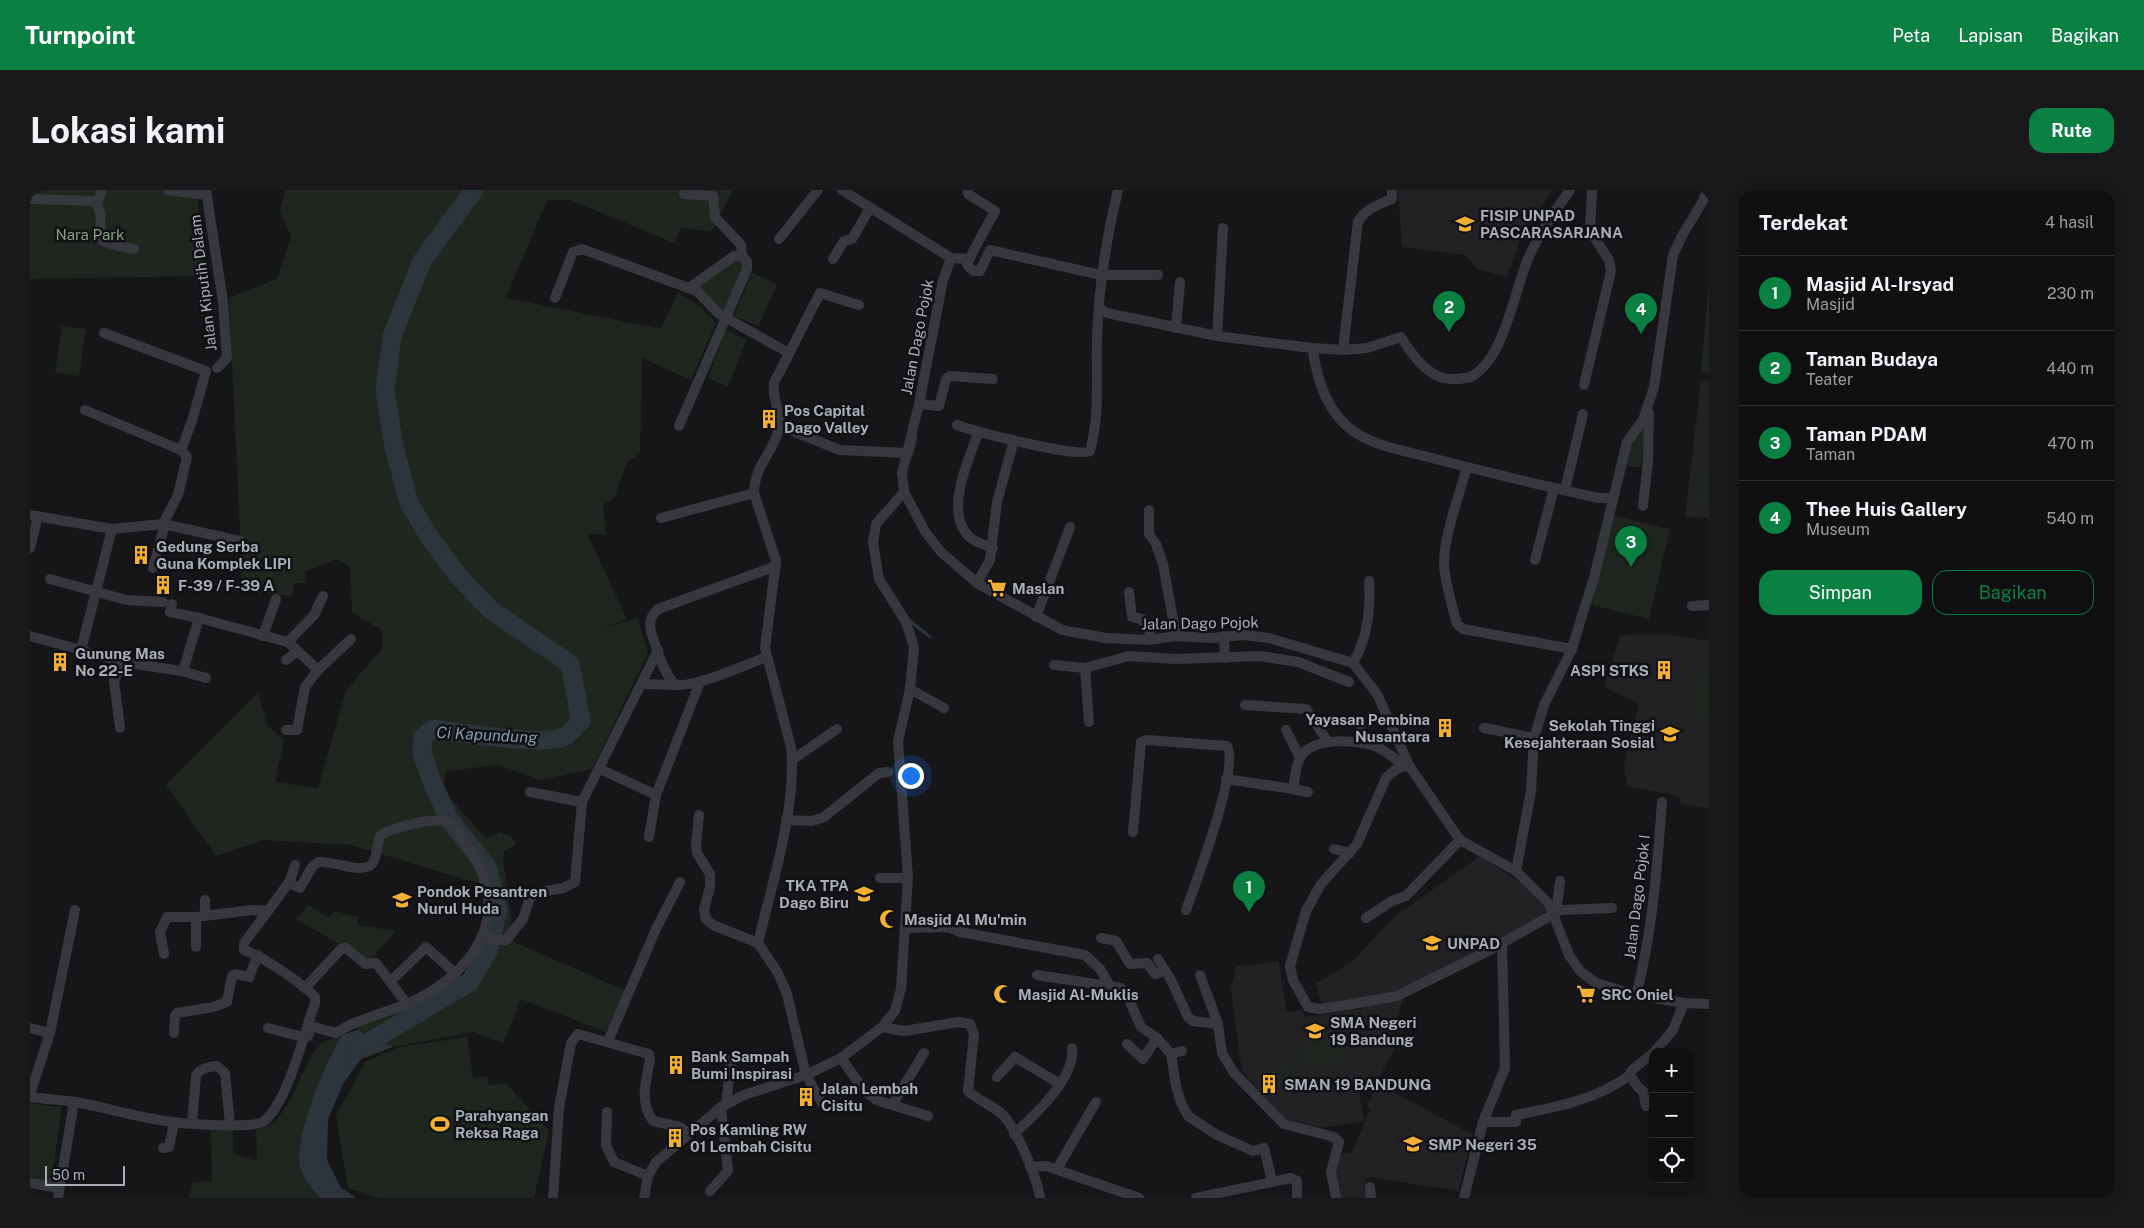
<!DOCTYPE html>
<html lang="id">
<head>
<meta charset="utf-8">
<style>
	:root { --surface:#101012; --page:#19191b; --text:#f1f3f6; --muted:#9c9d9f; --line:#303032; --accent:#0b8043 }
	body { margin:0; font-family:"Public Sans",sans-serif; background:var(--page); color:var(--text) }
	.controls { position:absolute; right:15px; bottom:15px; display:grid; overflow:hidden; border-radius:10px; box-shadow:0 2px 12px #0003 }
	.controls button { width:45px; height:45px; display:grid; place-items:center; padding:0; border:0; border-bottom:1px solid var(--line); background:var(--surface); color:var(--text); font:25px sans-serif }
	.scale { position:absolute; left:15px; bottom:12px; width:80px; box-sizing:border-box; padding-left:5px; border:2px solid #a8adb8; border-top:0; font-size:14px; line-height:18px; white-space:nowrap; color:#a8adb8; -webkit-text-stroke:4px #111113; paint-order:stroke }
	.you { position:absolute; left:880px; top:585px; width:18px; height:18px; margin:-12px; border:4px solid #fff; border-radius:50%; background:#1a73e8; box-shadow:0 0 0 8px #1a73e833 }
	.badge { display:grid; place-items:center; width:32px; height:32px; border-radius:50%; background:var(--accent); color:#fff; font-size:16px; font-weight:700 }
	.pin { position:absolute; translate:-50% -41px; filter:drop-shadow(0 1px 2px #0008) }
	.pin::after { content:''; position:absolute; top:26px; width:18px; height:15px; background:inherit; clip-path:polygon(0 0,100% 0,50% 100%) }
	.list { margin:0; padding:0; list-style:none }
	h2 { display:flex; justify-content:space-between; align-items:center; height:65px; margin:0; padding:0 20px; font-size:21px }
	h2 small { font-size:16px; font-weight:400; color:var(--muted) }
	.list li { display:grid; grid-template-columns:32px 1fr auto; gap:15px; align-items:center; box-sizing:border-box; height:75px; padding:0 20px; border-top:1px solid var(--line) }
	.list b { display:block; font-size:19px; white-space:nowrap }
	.list p { margin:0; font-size:16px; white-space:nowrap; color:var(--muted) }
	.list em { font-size:16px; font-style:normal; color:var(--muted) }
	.actions { display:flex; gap:10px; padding:15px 20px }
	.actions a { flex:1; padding:11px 0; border:1px solid var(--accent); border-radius:15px; text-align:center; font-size:18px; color:var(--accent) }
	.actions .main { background:var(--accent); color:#fff }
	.icon { flex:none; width:28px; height:28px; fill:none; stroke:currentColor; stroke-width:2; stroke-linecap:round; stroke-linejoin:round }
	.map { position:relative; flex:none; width:1679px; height:1008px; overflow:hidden; border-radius:15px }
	header { display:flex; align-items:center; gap:30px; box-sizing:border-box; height:70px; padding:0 25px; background:var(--accent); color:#fff }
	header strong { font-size:24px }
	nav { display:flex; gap:28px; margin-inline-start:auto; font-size:18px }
	.intro { display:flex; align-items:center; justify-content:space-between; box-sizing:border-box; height:120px; padding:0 30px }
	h1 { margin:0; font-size:35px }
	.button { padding:12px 22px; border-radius:15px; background:var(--accent); color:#fff; font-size:18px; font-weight:700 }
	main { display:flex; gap:30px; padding:0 30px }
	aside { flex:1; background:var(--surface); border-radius:15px; box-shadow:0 2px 12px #0003 }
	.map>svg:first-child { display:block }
</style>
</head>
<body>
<header>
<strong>Turnpoint</strong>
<nav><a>Peta</a><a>Lapisan</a><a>Bagikan</a></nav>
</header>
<div class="intro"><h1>Lokasi kami</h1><a class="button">Rute</a></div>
<main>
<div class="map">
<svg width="1679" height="1008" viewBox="0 0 1679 1008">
	<rect width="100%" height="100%" fill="#161618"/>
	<g fill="#222225">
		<polygon points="1368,0 1523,0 1492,44 1477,87 1447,79 1438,68 1433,65 1372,57"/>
		<polygon points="1671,190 1679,191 1679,328 1655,327"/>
		<polygon points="1636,444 1679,451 1679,619 1651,614 1649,606 1597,596 1594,574 1609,514 1574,497 1590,445"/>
		<polygon points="1450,666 1492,694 1517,721 1499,734 1393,792 1367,801 1293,816 1285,794 1322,772 1364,727"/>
		<polygon points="1248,771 1257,822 1273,820 1275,827 1335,818 1335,813 1374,806 1360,855 1365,858 1347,891 1328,895 1334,931 1290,938 1248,926 1212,880 1201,800 1206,777"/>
		<polygon points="1348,894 1443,945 1428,1001 1340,987 1335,989 1337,1008 1311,1008 1304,965 1321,963 1340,920 1337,914"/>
	</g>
	<g fill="#1e261f">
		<polygon points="0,0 166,0 179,86 0,89"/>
		<polygon points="255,0 703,0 681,42 651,37 644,53 540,10 517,10 476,108 631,139 648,103 669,116 686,133 661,190 612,168 610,264 597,272 584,308 573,315 576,344 557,344 597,429 570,439 607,428 618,463 562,579 510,590 469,575 416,581 413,600 456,649 471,642 482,647 487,655 474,660 473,668 484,752 594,800 576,842 491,809 473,853 444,842 363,857 321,836 371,821 423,799 450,770 461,734 457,696 321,655 234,650 186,666 136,595 228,503 237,536 254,549 245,592 288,598 316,500 352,459 353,441 322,422 320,377 307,369 276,381 274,393 265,393 262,406 210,401 212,383 199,108 247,89 261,47 250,21"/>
		<polygon points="705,68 716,72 695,126 662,98"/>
		<polygon points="722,83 747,94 729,136 704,126"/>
		<polygon points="1679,90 1679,183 1671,182"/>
		<polygon points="32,136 56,139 49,186 25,183"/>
		<polygon points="696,140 716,150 698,197 678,188"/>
		<polygon points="1612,236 1614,239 1612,272 1610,277 1602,277 1594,274 1601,251"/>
		<polygon points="1671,281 1679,281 1679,318 1670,317"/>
		<polygon points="1584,326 1640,339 1619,429 1562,415"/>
		<polygon points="1673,476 1679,477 1679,529 1661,524"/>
		<path d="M278,715L298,727L305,721L328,727V735L366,741L336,774C319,757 287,742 266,729Z"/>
		<path d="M312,845C285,884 279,933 270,978L290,1008H159L163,992L182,991L181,941L203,939V964L227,971L226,940C264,931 266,881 290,855C295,850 305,848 312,845Z"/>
		<polygon points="437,847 443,888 457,886 459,895 476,893 519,941 504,1008 348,1008 318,998 306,926 335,872 369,857"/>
		<polygon points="1313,848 1317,870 1274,877 1270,855"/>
		<polygon points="1258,871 1261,894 1250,896 1246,872"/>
		<polygon points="0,913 32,917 21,994 0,991"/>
	</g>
	<path fill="#2c353c" d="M328,840L363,857L331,869L313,894L298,929L297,970L311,998L327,1008H290C283,1000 274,989 271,979C261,956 297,866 312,845Z"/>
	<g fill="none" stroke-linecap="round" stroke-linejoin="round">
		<g stroke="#2c353c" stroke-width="3">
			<polyline points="882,262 886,248"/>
			<polyline points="878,429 900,447"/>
		</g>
		<path stroke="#2c353c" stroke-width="19" d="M324,861L440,792L458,761L468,720L457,677L419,629L402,592L392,563L393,547L403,539C429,543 512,556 534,547C540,544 546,535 551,531L540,474L461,420L429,387L400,348L379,313L364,257L355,200L362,146L392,71L444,0"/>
		<g stroke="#37383d" stroke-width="10">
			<polyline points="138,0 177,5"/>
			<polyline points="176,0 193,112 197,168 187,178"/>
			<polyline points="812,0 921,68"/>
			<polyline points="654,4 683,6 685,27 711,55 712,66"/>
			<path d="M0,9L64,11C75,20 67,38 73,51L80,54L104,59"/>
			<polyline points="67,13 72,0"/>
			<polyline points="749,49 788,0"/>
			<polyline points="921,68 913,90 889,214 872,283 874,302 896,343 911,362 947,393 1032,440 1076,448 1119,450 1146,446 1181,448 1213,445 1239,448 1323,473 1347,504 1380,577 1430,650 1486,681 1519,714 1539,765 1550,781 1566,793 1606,805 1654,813 1679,814"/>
			<polyline points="921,68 939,69 965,21 938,4 938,0"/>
			<polyline points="803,69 814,51 822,49 840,18"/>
			<polyline points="939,69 937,75 943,81 950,81 960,60 1071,85 1128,85"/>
			<polyline points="525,108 543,62 552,59 667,101 689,124 759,163"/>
			<path d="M1070,118L1077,123L1187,146L1282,158L1313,160L1337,158L1371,147C1382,165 1399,189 1421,189C1429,189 1438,189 1444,185C1475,165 1484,102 1498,69C1508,45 1525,21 1540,0"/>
			<polyline points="1146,138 1150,92"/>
			<polyline points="74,143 176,181 162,231 151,260"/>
			<polyline points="1187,146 1193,38"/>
			<path d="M1282,158C1288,191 1296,223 1326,243C1346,256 1375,261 1398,267C1454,282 1511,295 1568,308H1583"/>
			<path d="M1313,160L1328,31C1337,18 1348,15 1362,9V0"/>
			<polyline points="1554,195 1581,81 1579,70 1560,41 1562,0"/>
			<polyline points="889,214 909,216 916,189 920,186 963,189"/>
			<polyline points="55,220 151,260 157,267 148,305 133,334"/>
			<path d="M927,235C943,241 1051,269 1060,261C1070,225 1066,187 1067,151C1068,99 1076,50 1088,0"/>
			<polyline points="649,236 717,79 717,71 712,66 704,66 659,98"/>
			<polyline points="750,236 810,260 878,263"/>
			<path d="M948,243C939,269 916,318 936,343C942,352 953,354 963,358"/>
			<path d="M1437,277C1430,302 1413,350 1414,374C1415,394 1422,415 1427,434L1433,439L1542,459"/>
			<polyline points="1535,300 1553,224"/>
			<polyline points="1613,316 1618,271 1619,223"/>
			<polyline points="1119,320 1119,344 1126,354 1133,374 1146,446"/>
			<polyline points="0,325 82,339 133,334 210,351"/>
			<polyline points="631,328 724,303"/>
			<polyline points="0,358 8,326"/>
			<polyline points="1505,370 1524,298"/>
			<polyline points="123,378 135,334"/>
			<polyline points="20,389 96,410 133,412"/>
			<polyline points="947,393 960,370 967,312 984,250"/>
			<polyline points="1099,402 1102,427 1112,429 1114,434 1120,436 1119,450"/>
			<polyline points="142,414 140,422 169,428"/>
			<polyline points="1662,416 1679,415"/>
			<polyline points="1006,427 1040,337"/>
			<polyline points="0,446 51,460 82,339"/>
			<polyline points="233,446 246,409"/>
			<polyline points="1194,446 1195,468"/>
			<polyline points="258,452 284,425 293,406"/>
			<polyline points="51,460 92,472 151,481 154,478 169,428 258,452 288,480"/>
			<path d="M736,467C720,473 656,502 644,493C635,485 629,465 625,454C620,440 616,430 628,419L746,376"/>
			<polyline points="256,470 268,461"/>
			<path d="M1323,473C1337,450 1341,419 1339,391"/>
			<polyline points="1024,475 1055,478 1099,466 1145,469 1230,466 1268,472 1319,492"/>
			<polyline points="1055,478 1059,532"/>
			<polyline points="151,481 176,488"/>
			<polyline points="612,494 649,495"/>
			<polyline points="880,499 914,518"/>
			<polyline points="1215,515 1276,519 1298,552"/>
			<polyline points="1330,533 1332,553"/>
			<polyline points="90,538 84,491 92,472"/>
			<polyline points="1454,538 1504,548"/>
			<polyline points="256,540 267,540 275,497 288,480 321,449"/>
			<polyline points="1256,540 1270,568"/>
			<polyline points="762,570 807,539"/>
			<polyline points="1380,577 1374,576 1365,580 1356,588 1327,654 1291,694 1276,721 1260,776 1263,790 1278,817 1290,819 1317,815 1367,806 1458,761 1531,720 1582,718"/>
			<polyline points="570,579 626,605"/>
			<path d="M1196,589L1263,599C1265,590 1265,577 1270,568C1281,546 1330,549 1349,558C1358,562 1366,570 1374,576"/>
			<polyline points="1263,599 1278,602"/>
			<polyline points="500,602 552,612"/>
			<polyline points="669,625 666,656 667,663 680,684 680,697 674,719 676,729 683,735 728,753"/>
			<polyline points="756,630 782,631 794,627 849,583 858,582"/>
			<path d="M1103,642L1111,552L1117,550L1197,556C1210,576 1165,695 1156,720"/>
			<polyline points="619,647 626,605 670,492"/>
			<polyline points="1304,659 1320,663"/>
			<polyline points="1486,681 1501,601 1504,548 1514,515 1542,459 1551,429 1564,388 1597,252 1613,230 1624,197 1643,65 1653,44 1673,11 1677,0"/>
			<polyline points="850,688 878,688"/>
			<path d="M258,693L270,698L282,677L288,672C301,670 332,685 342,674C348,667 346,653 351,645C365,637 402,627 417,632C427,635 435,653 440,661C486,727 440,786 377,814L346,773L335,774L316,758H312L275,798"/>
			<polyline points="1522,719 1527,715 1530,691"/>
			<polyline points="238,721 260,691 265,675"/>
			<polyline points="175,725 175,710"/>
			<polyline points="166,727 166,757"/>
			<polyline points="1336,728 1362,711 1376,706 1430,650"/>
			<polyline points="875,738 918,737 930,742 1055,765 1070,779 1080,796"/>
			<polyline points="452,745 464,750 476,750 493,729 499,710 505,703 533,698 545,692 552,612 628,460"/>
			<polyline points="1071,748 1086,751 1100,774 1117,773 1125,784 1135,781"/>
			<path d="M728,753C742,692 767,619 761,557L735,458L746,371L724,303C724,277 743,262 749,239C753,224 741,208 744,193L790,103L829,115"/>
			<polyline points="728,753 748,783 757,804 776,885 793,915"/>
			<polyline points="1128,769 1142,792 1158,827 1163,831 1188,834"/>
			<polyline points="1007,785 1091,798 1096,803 1111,837 1127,848 1141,864 1146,896 1151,913 1158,926 1187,945 1223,961 1234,958 1242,991"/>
			<polyline points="1170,785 1188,834 1192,863 1204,883 1254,934 1304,947 1309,952 1301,981 1306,1008"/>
			<polyline points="360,792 396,757 426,784"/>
			<path d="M1606,805C1623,741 1627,677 1632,612"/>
			<path d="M852,837L874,841L929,832L940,834L944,844L938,901C948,910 961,915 971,923C986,937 1007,987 1010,1008"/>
			<polyline points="0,838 20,843"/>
			<polyline points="238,838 273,847"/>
			<polyline points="144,843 145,826 147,823 183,817 197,812 202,786 206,784 219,787 228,765"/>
			<polyline points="278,846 281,836 305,843 324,833 377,814"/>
			<polyline points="578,851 626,739 650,692"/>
			<polyline points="1097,854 1113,869 1127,848"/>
			<polyline points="1624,862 1643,840 1654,813"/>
			<polyline points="1141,864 1152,861"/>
			<polyline points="811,868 834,900 846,910 898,926"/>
			<polyline points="1600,885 1608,897 1613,901 1616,916"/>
			<polyline points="967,887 985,867 1030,894"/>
			<polyline points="0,904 20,843 45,720"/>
			<path d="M0,907C15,909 31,910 46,912C78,918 110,928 143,932C158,934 225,939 234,931C258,912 274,843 285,813V807C272,793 233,767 214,760V753L238,721L222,720L166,727H137L130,742L134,764"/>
			<polyline points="696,913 702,867"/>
			<polyline points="862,915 894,863"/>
			<polyline points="577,922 576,955 584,972 618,986"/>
			<path d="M1453,932H1486V925C1527,917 1566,910 1600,885L1601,881L1623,863"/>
			<path d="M162,933L166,886C170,878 178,877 187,876L195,883L200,935"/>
			<path d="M984,944C1005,925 1046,887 1042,858"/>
			<polyline points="133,958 139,957 144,933"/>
			<polyline points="1000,977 1016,976 1109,1008"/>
			<polyline points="1027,979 1066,912"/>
			<polyline points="0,993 29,998"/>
			<polyline points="1340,997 1341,1008"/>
			<polyline points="680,1001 698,981 691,917"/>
			<polyline points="28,1008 44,912"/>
			<path d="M523,1008L529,918L541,853L548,844L619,864L620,870C616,892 609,911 623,931L650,937L659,944"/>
			<polyline points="614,1008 618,986 626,972 691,917 714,905 776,885 811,868 852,837 865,821 871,799 878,687 868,551 880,499 884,457 876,432 849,389 843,352 846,334 874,302"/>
			<polyline points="1166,1008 1261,988 1267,991 1267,1008"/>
			<polyline points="1434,1008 1453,932 1475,878 1472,753"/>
		</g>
	</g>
	<defs>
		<g id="university-bare" transform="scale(1.5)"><path d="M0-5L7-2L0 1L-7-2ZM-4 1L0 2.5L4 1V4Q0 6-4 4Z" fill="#f2b134" stroke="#111113" stroke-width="2.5" paint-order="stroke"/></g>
		<g id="building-bare" transform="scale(1.5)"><path d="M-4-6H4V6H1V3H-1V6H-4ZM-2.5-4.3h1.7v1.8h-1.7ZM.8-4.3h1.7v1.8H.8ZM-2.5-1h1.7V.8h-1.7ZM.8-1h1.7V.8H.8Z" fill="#f2b134" stroke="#111113" stroke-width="2.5" paint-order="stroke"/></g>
		<g id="supermarket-bare" transform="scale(1.5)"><path d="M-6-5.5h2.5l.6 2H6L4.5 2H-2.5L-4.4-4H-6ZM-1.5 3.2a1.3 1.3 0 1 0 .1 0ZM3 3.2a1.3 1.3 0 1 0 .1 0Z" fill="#f2b134" stroke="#111113" stroke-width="2.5" paint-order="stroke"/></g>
		<g id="school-bare" transform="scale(1.5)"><path d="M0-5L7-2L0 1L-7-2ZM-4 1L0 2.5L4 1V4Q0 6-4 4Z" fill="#f2b134" stroke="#111113" stroke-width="2.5" paint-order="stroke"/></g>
		<g id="mosque-bare" transform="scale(1.5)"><path d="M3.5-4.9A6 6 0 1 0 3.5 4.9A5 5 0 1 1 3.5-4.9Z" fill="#f2b134" stroke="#111113" stroke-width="2.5" paint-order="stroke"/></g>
		<g id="stadium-bare" transform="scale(1.5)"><path d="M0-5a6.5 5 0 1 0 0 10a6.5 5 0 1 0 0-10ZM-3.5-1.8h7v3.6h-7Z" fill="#f2b134" stroke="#111113" stroke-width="2.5" paint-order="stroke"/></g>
	</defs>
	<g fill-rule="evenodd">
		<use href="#university-bare" x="1435" y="34"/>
		<use href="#building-bare" x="739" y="229"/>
		<use href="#building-bare" x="111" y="365"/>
		<use href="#building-bare" x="133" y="395"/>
		<use href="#supermarket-bare" x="967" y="398"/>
		<use href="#building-bare" x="30" y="472"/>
		<use href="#building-bare" x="1634" y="480"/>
		<use href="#building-bare" x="1415" y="538"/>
		<use href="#university-bare" x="1640" y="544"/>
		<use href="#school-bare" x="834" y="704"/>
		<use href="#school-bare" x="372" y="710"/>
		<use href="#mosque-bare" x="859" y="729"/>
		<use href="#school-bare" x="1402" y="753"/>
		<use href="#mosque-bare" x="973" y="804"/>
		<use href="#supermarket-bare" x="1556" y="804"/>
		<use href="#school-bare" x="1285" y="841"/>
		<use href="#building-bare" x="646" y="875"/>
		<use href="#building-bare" x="1239" y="894"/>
		<use href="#building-bare" x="776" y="907"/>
		<use href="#stadium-bare" x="410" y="934"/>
		<use href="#building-bare" x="645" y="948"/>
		<use href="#school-bare" x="1383" y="954"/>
	</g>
	<g text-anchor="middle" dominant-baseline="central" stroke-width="5" stroke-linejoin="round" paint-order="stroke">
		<g font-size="15" font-weight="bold" fill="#a8adb8" stroke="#111113" text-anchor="start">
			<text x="1450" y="25">FISIP UNPAD<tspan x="1450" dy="17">PASCARASARJANA</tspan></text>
			<text x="754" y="220">Pos Capital<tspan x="754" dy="17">Dago Valley</tspan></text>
			<text x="126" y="356">Gedung Serba<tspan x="126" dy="17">Guna Komplek LIPI</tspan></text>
			<text x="148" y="395">F-39 / F-39 A</text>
			<text x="982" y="398">Maslan</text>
			<text x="45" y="463">Gunung Mas<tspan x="45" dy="17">No 22-E</tspan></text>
			<text x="1619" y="480" text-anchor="end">ASPI STKS</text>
			<text x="1400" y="529" text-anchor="end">Yayasan Pembina<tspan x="1400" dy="17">Nusantara</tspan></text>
			<text x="1625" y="535" text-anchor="end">Sekolah Tinggi<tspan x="1625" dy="17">Kesejahteraan Sosial</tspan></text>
			<text x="819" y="695" text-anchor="end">TKA TPA<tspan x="819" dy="17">Dago Biru</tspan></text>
			<text x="387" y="701">Pondok Pesantren<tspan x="387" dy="17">Nurul Huda</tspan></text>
			<text x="874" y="729">Masjid Al Mu'min</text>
			<text x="1417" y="753">UNPAD</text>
			<text x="988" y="804">Masjid Al-Muklis</text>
			<text x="1571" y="804">SRC Oniel</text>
			<text x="1300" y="832">SMA Negeri<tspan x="1300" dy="17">19 Bandung</tspan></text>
			<text x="661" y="866">Bank Sampah<tspan x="661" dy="17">Bumi Inspirasi</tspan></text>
			<text x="1254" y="894">SMAN 19 BANDUNG</text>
			<text x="791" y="898">Jalan Lembah<tspan x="791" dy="17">Cisitu</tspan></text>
			<text x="425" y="925">Parahyangan<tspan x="425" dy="17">Reksa Raga</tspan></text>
			<text x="660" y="939">Pos Kamling RW<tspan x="660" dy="17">01 Lembah Cisitu</tspan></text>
			<text x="1398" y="954">SMP Negeri 35</text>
		</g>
		<g font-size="15" fill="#7fa381" stroke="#111113">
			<text x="60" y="44">Nara Park</text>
		</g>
		<g font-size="15" fill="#a8adb8" stroke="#111113">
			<text transform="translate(173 93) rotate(-97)">Jalan Kiputih Dalam</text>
			<text transform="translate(887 147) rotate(-79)">Jalan Dago Pojok</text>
			<text transform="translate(1170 433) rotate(-1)">Jalan Dago Pojok</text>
			<text transform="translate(1607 707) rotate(-83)">Jalan Dago Pojok I</text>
		</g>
		<g font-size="16" font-style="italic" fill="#7f9bb3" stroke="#111113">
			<text transform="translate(457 545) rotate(3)">Ci Kapundung</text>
		</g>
	</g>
</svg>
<div class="controls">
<button>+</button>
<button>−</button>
<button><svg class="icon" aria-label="locate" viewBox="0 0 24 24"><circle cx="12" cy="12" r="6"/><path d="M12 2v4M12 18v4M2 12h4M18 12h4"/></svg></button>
</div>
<div class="scale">50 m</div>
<div class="you"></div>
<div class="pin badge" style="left:1219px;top:722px">1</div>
<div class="pin badge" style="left:1419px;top:142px">2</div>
<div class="pin badge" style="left:1601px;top:377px">3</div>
<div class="pin badge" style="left:1611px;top:144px">4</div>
</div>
<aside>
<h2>Terdekat<small>4 hasil</small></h2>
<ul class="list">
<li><span class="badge">1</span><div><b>Masjid Al-Irsyad</b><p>Masjid</p></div><em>230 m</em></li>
<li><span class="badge">2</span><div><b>Taman Budaya</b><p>Teater</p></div><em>440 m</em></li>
<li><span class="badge">3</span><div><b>Taman PDAM</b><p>Taman</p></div><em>470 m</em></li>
<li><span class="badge">4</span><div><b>Thee Huis Gallery</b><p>Museum</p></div><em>540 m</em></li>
</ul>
<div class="actions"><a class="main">Simpan</a><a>Bagikan</a></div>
</aside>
</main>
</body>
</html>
